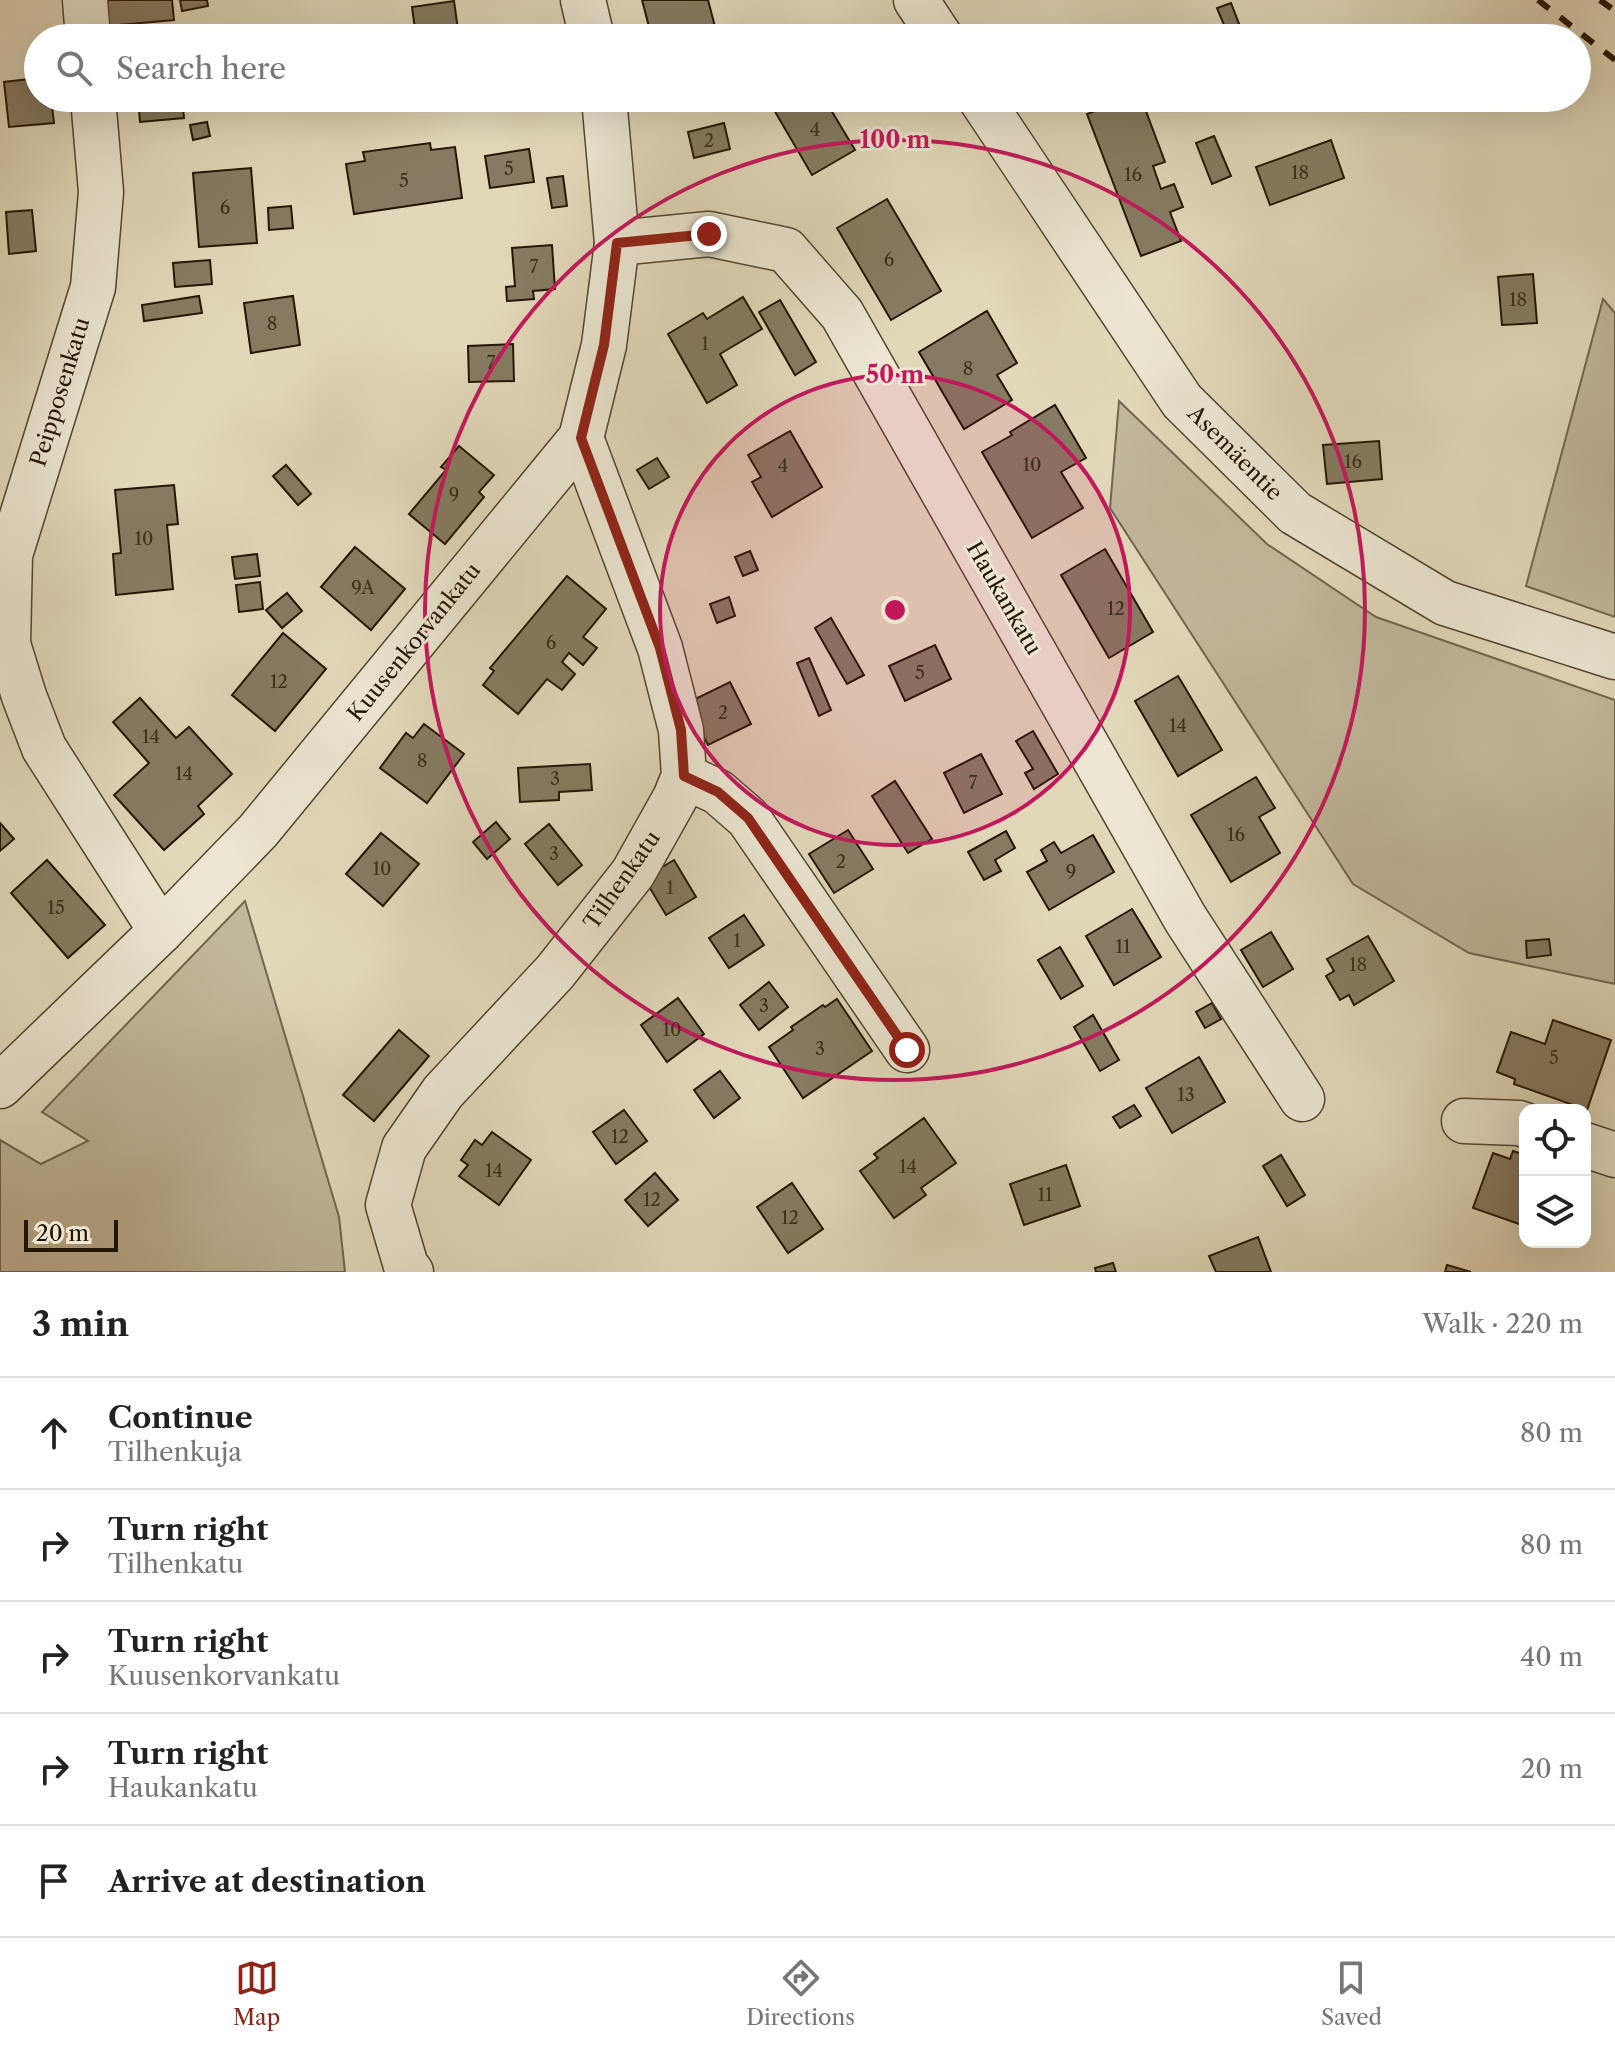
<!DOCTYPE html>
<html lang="en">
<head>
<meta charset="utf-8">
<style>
	:root { --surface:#fff; --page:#f6f6f6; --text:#222; --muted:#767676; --line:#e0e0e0; --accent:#8f2418 }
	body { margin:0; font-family:"Libre Caslon Text",serif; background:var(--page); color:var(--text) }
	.controls { position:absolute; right:24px; bottom:24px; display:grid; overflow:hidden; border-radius:16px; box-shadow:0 8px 32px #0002 }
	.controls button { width:72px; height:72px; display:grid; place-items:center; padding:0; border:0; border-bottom:2px solid var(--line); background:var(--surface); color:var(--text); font:40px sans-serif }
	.scale { position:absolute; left:24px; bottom:20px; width:94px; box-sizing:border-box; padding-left:8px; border:4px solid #231603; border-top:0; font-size:22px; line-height:28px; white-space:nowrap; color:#231603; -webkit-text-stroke:6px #ece6d2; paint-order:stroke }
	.stop { position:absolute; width:24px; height:24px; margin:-18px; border:6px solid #8f2418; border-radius:50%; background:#fff }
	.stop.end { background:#8f2418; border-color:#fff; box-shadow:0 2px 8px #0008 }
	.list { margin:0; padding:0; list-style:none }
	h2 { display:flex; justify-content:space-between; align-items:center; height:104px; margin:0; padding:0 32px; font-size:34px }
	h2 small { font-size:26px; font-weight:400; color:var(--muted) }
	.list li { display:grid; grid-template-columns:52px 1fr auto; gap:24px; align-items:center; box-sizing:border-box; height:112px; padding:0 32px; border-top:2px solid var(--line) }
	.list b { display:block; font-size:30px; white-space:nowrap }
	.list p { margin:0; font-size:26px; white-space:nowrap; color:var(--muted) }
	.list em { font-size:26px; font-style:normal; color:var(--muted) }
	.icon { flex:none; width:44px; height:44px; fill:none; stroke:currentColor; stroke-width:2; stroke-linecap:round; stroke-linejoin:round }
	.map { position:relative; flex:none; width:1615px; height:1272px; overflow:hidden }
	.search { position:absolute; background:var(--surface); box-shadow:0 8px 32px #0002; left:24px; right:24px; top:24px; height:88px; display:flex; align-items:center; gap:20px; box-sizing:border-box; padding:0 28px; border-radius:44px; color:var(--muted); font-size:30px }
	.sheet { height:664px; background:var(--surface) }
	nav { display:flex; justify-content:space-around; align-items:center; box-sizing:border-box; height:112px; border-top:2px solid var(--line); background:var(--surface); font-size:22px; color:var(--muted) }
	nav a { display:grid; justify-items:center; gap:4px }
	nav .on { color:var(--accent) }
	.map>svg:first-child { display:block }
</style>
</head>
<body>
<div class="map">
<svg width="1615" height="1272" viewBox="0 0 1615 1272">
	<rect width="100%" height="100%" fill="#e1d8ba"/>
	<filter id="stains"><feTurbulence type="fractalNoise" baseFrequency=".0025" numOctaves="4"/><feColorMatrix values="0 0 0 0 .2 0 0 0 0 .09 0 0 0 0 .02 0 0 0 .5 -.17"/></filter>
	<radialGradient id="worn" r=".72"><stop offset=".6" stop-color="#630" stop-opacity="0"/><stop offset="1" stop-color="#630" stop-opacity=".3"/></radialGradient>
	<g fill="#c1b79b" stroke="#72664f" stroke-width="2">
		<polygon points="1603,299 1615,313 1615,617 1526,586"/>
		<polygon points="1119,401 1267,544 1376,617 1615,700 1615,984 1469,953 1353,884 1110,508"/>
		<polygon points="245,901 339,1217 345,1272 0,1272 0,1140 41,1164 88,1141 42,1112"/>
	</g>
	<g fill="#867b62" stroke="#231603" stroke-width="2">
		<polygon points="105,0 172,0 174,20 108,26"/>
		<polygon points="180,0 207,0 208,6 182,11"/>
		<polygon points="642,0 708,0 718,38 660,38 660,36 652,38"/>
		<polygon points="454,1 458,30 466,29 467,38 410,38 409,29 415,29 412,7"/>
		<polygon points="1231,3 1241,29 1228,35 1217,8"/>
		<polygon points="1353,28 1356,38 1330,38 1329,34"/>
		<polygon points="38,78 38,98 51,98 54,123 9,127 4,82"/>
		<polygon points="138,98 182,98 184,118 140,122"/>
		<polygon points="500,98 541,98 501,104"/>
		<polygon points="778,98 851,98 831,110 855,150 812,175 770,103"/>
		<polygon points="1129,98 1141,98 1165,162 1153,166 1161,189 1174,184 1183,207 1170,212 1181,241 1141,256 1087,114"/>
		<polygon points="207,122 210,136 193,140 190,125"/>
		<polygon points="724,123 730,149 694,158 688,132"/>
		<polygon points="1214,136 1231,176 1212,184 1196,143"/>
		<polygon points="1331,140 1344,178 1270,205 1256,167"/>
		<polygon points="430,143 431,150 455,147 462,198 354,214 346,164 365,161 363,152"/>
		<polygon points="529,149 534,182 490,188 485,156"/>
		<polygon points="251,168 257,243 199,247 193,173"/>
		<polygon points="563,176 567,206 552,208 547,178"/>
		<polygon points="887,199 941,291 891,320 837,228"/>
		<polygon points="291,206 293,228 269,230 268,208"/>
		<polygon points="32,210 36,251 9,254 6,212"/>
		<polygon points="552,245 555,289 533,291 534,299 507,301 506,287 515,286 512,248"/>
		<polygon points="210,260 212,284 175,287 173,263"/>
		<polygon points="1533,274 1537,323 1502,325 1498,277"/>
		<polygon points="199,296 202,313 144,321 142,305"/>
		<polygon points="293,296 300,345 251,353 244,303"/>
		<polygon points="743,297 762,329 720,354 737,385 707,403 668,334 703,313 707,319"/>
		<polygon points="780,300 816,362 795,375 759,312"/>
		<polygon points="987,311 1017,363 997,375 1012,400 964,429 919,352"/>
		<polygon points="513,344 514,381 469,382 468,346"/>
		<polygon points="1055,405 1086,458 1061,472 1083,508 1032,538 982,452 1012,435 1010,432"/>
		<polygon points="790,431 822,487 772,517 752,482 761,477 748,455"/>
		<polygon points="1379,441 1382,479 1327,484 1323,445"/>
		<polygon points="459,446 494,475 479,492 484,497 445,544 409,514 446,470 441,467"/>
		<polygon points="657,458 669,477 649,489 637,470"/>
		<polygon points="286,465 311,494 298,505 273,476"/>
		<polygon points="174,485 178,524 167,525 173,589 116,595 113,554 121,553 115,490"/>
		<polygon points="355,547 405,589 371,630 321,587"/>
		<polygon points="1105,549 1153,632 1109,658 1061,575"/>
		<polygon points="750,551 758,570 743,576 735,557"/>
		<polygon points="257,554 260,576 235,579 232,557"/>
		<polygon points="567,576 606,609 583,637 597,648 583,665 569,653 562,662 575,674 562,690 547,679 518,714 483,685 494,671 490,668"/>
		<polygon points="260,582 263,609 239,612 236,585"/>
		<polygon points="287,593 302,611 282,628 266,610"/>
		<polygon points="729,597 735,616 717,623 710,604"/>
		<polygon points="831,618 864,675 847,684 815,628"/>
		<polygon points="283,633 326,669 275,731 232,695"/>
		<polygon points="935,645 951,679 905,701 889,666"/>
		<polygon points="809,658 831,710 819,716 797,663"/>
		<polygon points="1178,676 1222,750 1178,776 1135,701"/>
		<polygon points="730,682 751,724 708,745 687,703"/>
		<polygon points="140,698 176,738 189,727 232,774 198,806 204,814 164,850 114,795 149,763 113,722"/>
		<polygon points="424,724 464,754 427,803 380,768 406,733 413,738"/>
		<polygon points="1033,731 1058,774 1034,789 1025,773 1033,769 1016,741"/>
		<polygon points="981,754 1002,794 964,813 944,773"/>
		<polygon points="590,764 592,790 559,792 559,800 520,802 518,768"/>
		<polygon points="1256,777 1275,808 1259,817 1280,853 1231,882 1191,815"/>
		<polygon points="895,781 932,839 908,853 872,796"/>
		<polygon points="496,822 510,839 487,859 473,842"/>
		<polygon points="0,823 14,839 0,851"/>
		<polygon points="549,824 582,865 558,885 525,844"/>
		<polygon points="848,830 873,869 834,893 809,854"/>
		<polygon points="1006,831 1015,848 995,860 1001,871 984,880 968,852"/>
		<polygon points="381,833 419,864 383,906 346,874"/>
		<polygon points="1093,835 1114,872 1049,910 1027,872 1047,861 1041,850 1054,842 1061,853"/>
		<polygon points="47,860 105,925 68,958 11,893"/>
		<polygon points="674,860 696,897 666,915 644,878"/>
		<polygon points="1132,909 1161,957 1114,985 1086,936"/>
		<polygon points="744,915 764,945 729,968 709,938"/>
		<polygon points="1271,932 1293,969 1263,987 1241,950"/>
		<polygon points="1368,936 1394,981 1354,1005 1349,995 1340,1000 1326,976 1334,971 1327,959"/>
		<polygon points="1549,939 1551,955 1527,958 1526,941"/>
		<polygon points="1060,947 1083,986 1061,999 1038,960"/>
		<polygon points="769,982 788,1007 759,1030 740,1005"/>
		<polygon points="678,998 704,1034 667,1062 641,1025"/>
		<polygon points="837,999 872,1051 803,1098 769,1047 793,1030 791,1027 823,1005 825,1007"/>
		<polygon points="1212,1003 1221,1019 1205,1028 1196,1012"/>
		<polygon points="1093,1015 1119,1060 1100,1071 1074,1027"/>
		<polygon points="1553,1020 1611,1040 1587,1110 1514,1084 1515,1079 1497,1072 1511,1032 1545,1044"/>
		<polygon points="399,1030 429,1056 374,1121 343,1095"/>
		<polygon points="1199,1057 1225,1102 1172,1133 1146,1088"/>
		<polygon points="720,1071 740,1098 714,1118 694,1090"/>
		<polygon points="1134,1105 1141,1116 1120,1128 1113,1117"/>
		<polygon points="624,1110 647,1141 616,1164 593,1132"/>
		<polygon points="924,1118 956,1163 921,1188 926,1195 894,1218 860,1171 878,1158 874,1154"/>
		<polygon points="492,1132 531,1160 499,1205 459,1176 468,1165 461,1160 475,1140 482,1145"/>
		<polygon points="1513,1151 1525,1155 1525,1226 1473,1208 1493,1153 1510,1159"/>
		<polygon points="1281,1155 1305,1195 1287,1206 1263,1166"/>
		<polygon points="1066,1165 1080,1206 1024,1225 1010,1184"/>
		<polygon points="655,1173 678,1200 648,1226 625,1200"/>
		<polygon points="792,1183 823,1229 788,1253 757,1207"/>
		<polygon points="1258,1237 1271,1272 1216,1272 1209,1256"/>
		<polygon points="1113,1263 1116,1272 1096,1272 1095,1268"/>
		<polygon points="1447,1265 1471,1272 1445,1272"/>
	</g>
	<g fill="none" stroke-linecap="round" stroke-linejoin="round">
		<g stroke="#524631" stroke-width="47">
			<g id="minor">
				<polyline points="85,0 88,38"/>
				<polyline points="583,0 592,38"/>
				<polyline points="916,0 941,38"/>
				<polyline points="93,98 101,192 93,287 10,555 8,644 24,696 44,748 161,931"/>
				<polyline points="980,98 1182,401 1295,513 1445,603 1615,657"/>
				<polyline points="617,243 709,234 786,250 842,314 1185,918 1302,1099"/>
				<polyline points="684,776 718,792 748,818 907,1050"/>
				<polyline points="0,1086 161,931 258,831 581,438 604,345 617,243 604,98"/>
				<polyline points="1464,1121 1519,1123 1525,1125"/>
				<polyline points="1585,1145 1615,1155"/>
				<polyline points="411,1272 406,1266 388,1205 404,1148 443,1092 555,972 633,873 675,798 684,776 681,730 660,648 581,438"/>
			</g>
		</g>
		<use href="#minor" stroke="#ece6d2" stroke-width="44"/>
		<g stroke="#231603" stroke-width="6" stroke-dasharray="14 14" stroke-linecap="butt">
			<polyline points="1538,0 1615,60"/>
			<polyline points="1600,0 1615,11"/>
		</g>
	</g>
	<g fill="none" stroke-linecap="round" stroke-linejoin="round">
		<polyline stroke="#8f2418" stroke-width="10" points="709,234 617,243 604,345 581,438 660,648 681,730 684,776 718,792 748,818 907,1050"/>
	</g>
	<circle cx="895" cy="610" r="235" fill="#c2185b" fill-opacity=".12"/>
	<g fill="none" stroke="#c2185b" stroke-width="4">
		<circle cx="895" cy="610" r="235"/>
		<circle cx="895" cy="610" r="470"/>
	</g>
	<g text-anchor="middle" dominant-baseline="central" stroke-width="6" stroke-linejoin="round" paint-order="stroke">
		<g font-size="18" fill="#3c2f1b">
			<text x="815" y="130">4</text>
			<text x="709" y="141">2</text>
			<text x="509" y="169">5</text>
			<text x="1300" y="173">18</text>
			<text x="1133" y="175">16</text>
			<text x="404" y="181">5</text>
			<text x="225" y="208">6</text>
			<text x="889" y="260">6</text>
			<text x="534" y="267">7</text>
			<text x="1518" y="300">18</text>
			<text x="272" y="324">8</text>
			<text x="705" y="344">1</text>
			<text x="491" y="363">7</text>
			<text x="968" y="369">8</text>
			<text x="1353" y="462">16</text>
			<text x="1032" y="465">10</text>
			<text x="783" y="466">4</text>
			<text x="454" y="495">9</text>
			<text x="144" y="539">10</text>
			<text x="363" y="588">9A</text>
			<text x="1116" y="609">12</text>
			<text x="551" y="643">6</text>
			<text x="920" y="673">5</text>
			<text x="279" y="682">12</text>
			<text x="723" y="713">2</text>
			<text x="1178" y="726">14</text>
			<text x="151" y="737">14</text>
			<text x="422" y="761">8</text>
			<text x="184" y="774">14</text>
			<text x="555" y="779">3</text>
			<text x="973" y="783">7</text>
			<text x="1236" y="835">16</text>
			<text x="554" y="854">3</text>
			<text x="841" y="862">2</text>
			<text x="382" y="869">10</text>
			<text x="1071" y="872">9</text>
			<text x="670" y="888">1</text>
			<text x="56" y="908">15</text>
			<text x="737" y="941">1</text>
			<text x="1123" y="947">11</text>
			<text x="1358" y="965">18</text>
			<text x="764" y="1006">3</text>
			<text x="672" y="1030">10</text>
			<text x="820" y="1049">3</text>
			<text x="1554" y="1058">5</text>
			<text x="1186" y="1095">13</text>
			<text x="620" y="1137">12</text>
			<text x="908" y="1167">14</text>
			<text x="494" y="1171">14</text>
			<text x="1045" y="1195">11</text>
			<text x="652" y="1200">12</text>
			<text x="790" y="1218">12</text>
		</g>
		<g font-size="22" fill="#231603" stroke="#ece6d2">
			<text transform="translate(60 392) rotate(-73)">Peipposenkatu</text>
			<text transform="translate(1235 453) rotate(45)">Asemäentie</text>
			<text transform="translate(1004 598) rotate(60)">Haukankatu</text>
			<text transform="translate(414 642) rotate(-51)">Kuusenkorvankatu</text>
			<text transform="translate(622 880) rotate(-55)">Tilhenkatu</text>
		</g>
	</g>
	<circle cx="895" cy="610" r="12" fill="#c2185b" stroke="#ece6d2" stroke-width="4"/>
	<g font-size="24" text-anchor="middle" font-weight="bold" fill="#c2185b" stroke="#ece6d2" stroke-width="6" stroke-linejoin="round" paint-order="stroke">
		<text x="895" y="148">100 m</text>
		<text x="895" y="383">50 m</text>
	</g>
	<rect width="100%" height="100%" filter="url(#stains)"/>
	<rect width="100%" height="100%" fill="url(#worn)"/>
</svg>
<div class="controls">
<button><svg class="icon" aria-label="locate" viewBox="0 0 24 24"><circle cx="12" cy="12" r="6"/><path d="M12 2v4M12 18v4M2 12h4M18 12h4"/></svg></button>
<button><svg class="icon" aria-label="layers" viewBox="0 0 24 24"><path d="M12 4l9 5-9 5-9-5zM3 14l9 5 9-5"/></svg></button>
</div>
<div class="scale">20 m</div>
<div class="stop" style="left:907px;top:1050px"></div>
<div class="stop end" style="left:709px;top:234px"></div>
<div class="search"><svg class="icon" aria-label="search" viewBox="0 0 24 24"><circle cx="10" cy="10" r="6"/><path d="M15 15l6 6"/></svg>Search here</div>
</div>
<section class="sheet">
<h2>3 min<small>Walk · 220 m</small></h2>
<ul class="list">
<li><svg class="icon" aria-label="ahead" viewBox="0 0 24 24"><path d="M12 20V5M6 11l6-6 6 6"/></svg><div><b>Continue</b><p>Tilhenkuja</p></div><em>80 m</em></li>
<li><svg class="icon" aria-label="right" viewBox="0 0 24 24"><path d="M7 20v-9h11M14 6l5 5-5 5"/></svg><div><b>Turn right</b><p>Tilhenkatu</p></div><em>80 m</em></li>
<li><svg class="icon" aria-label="right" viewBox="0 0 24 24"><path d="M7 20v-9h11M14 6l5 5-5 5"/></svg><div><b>Turn right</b><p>Kuusenkorvankatu</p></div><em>40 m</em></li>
<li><svg class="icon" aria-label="right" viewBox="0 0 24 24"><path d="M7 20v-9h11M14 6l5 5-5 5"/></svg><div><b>Turn right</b><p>Haukankatu</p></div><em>20 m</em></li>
<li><svg class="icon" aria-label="arrive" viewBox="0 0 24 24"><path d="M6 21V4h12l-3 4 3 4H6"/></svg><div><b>Arrive at destination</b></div></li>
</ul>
</section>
<nav>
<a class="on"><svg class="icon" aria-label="map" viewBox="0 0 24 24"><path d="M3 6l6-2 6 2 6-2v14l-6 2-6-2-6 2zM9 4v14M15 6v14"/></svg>Map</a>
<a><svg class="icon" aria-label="directions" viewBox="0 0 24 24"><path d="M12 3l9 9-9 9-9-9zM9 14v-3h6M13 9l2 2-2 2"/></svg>Directions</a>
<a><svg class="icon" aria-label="saved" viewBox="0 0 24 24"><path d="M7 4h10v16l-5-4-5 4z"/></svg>Saved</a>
</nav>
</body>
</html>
